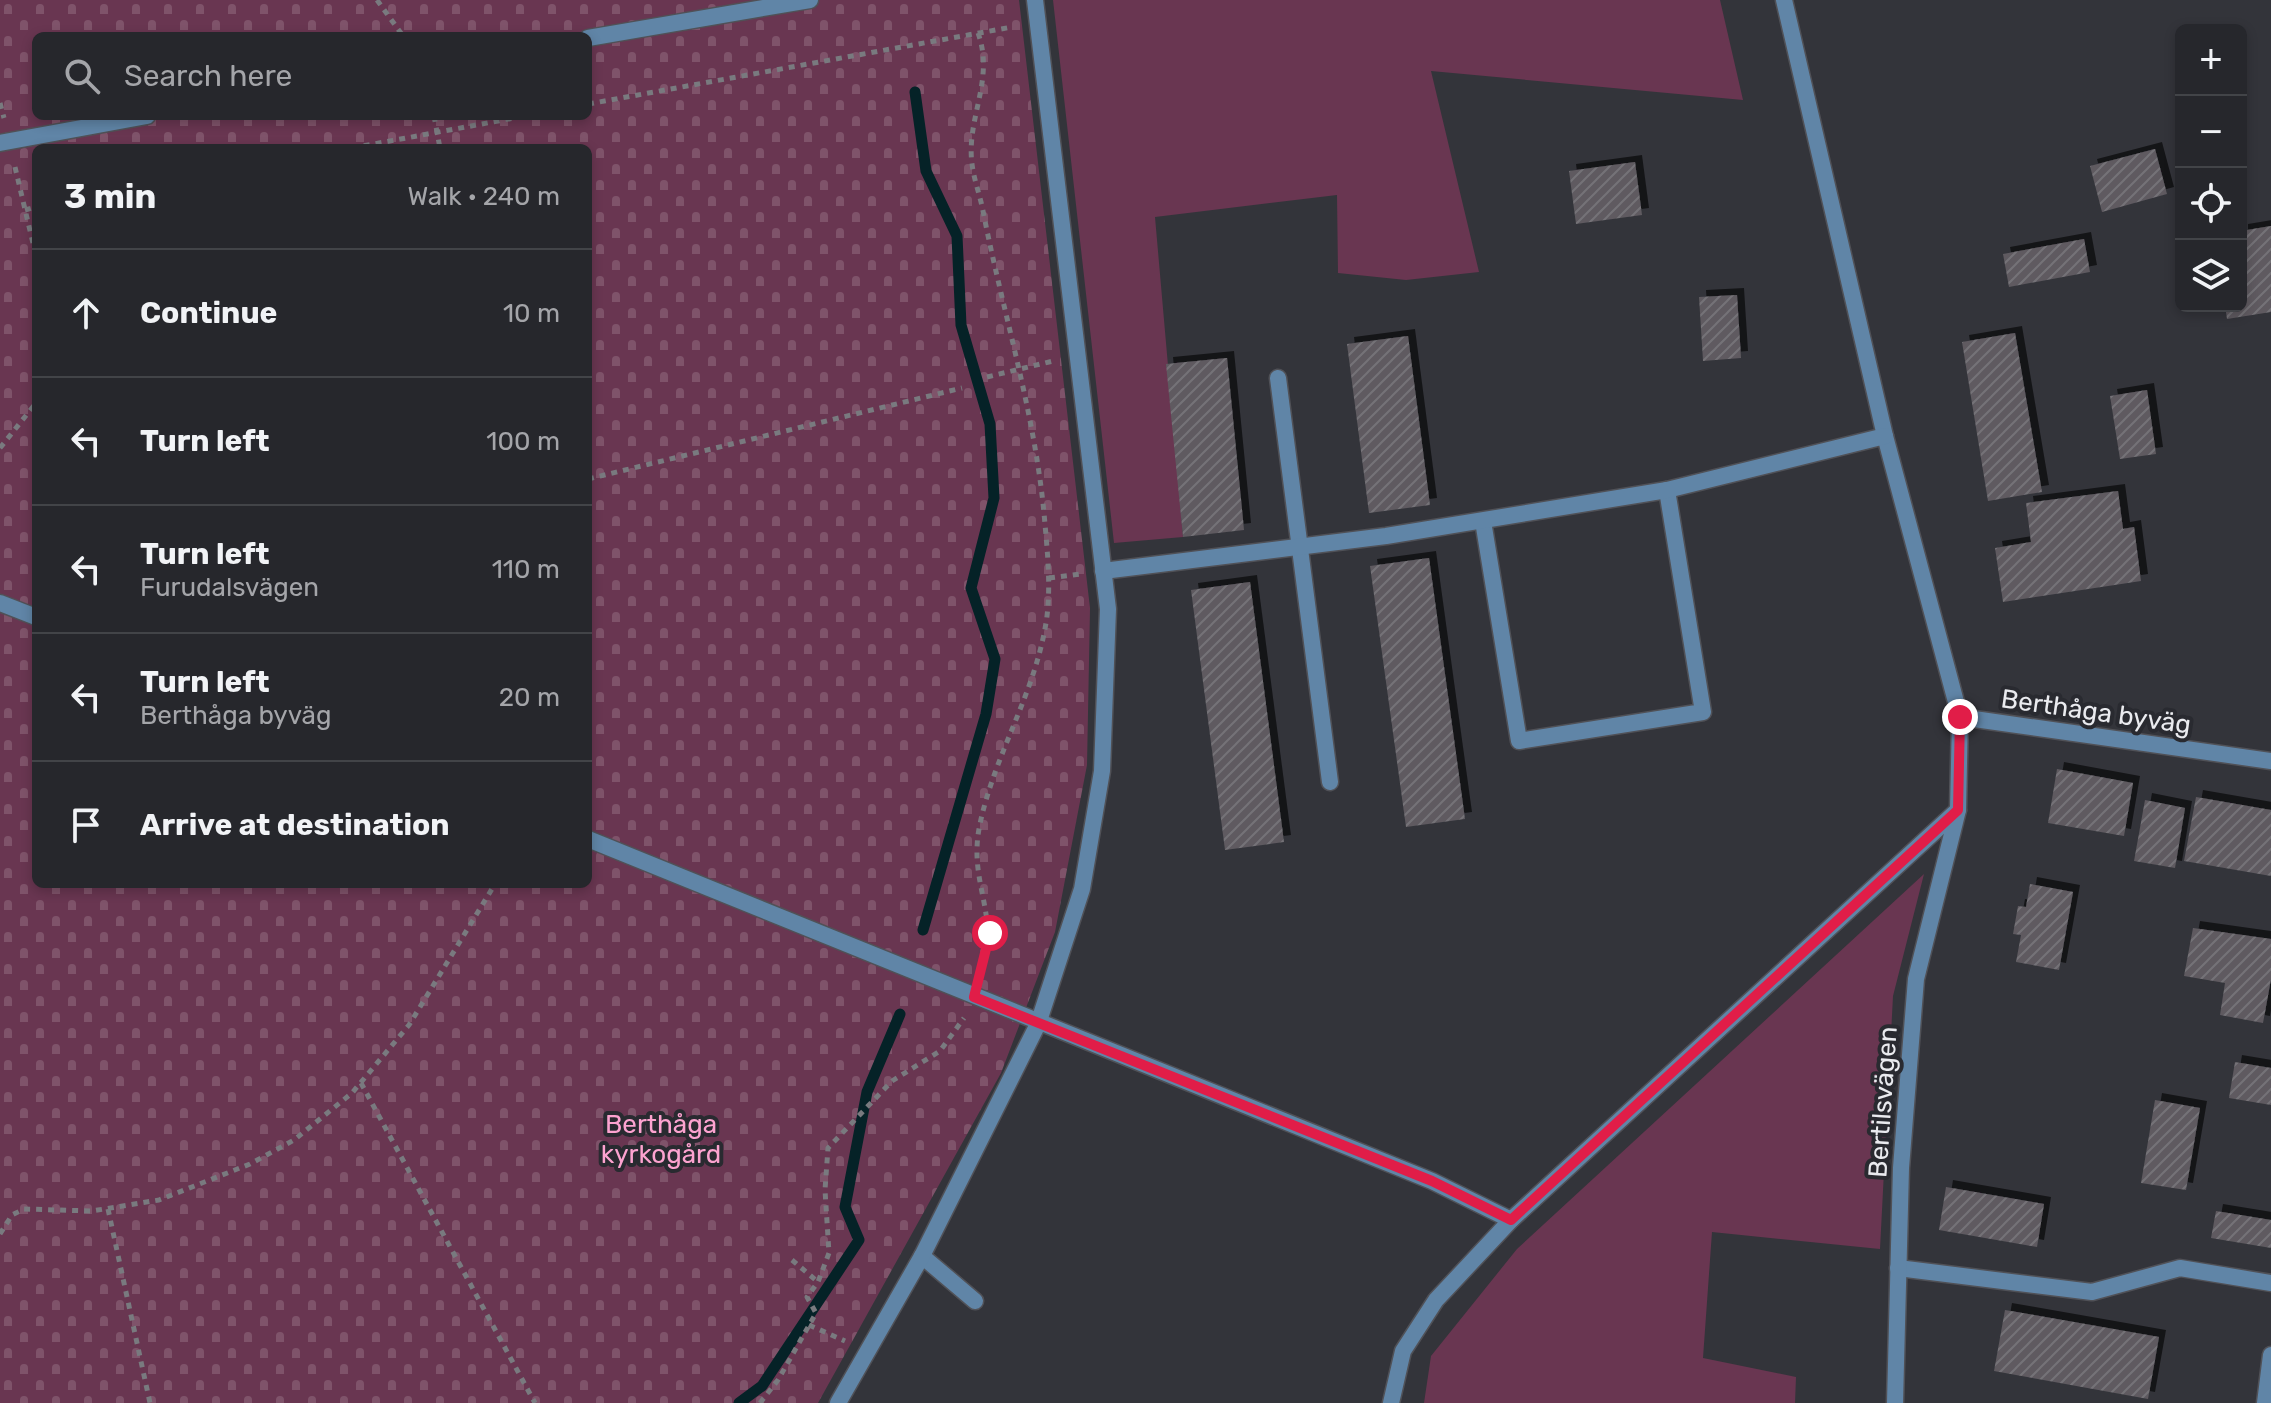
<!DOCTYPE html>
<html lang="en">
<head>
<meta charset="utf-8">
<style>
	:root { --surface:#26272c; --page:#323338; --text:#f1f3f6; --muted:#a4a5a9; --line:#424448 }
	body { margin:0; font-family:Rubik,sans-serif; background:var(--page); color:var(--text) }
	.controls { position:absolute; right:24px; top:24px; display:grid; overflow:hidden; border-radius:12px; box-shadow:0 4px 12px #0003 }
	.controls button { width:72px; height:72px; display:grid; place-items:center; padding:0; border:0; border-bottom:2px solid var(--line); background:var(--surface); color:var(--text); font:40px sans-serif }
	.stop { position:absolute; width:24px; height:24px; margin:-18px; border:6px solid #e11d48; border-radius:50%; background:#fff }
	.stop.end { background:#e11d48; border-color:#fff; box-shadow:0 2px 8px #0008 }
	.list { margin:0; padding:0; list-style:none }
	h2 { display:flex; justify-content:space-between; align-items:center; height:104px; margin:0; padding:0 32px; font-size:34px }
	h2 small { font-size:26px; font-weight:400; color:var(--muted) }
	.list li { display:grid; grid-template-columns:52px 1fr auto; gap:24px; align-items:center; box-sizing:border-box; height:128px; padding:0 32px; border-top:2px solid var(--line) }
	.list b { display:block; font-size:30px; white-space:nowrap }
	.list p { margin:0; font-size:26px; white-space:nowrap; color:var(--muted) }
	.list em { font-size:26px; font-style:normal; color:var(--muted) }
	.icon { flex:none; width:44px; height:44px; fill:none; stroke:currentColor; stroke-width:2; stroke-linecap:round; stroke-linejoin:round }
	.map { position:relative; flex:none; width:2271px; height:1403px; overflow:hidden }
	.search { position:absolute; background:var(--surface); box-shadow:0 4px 12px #0003; left:32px; top:32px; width:560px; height:88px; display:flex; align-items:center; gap:20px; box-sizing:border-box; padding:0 28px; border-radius:12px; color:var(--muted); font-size:30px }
	.panel { position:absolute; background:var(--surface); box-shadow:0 4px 12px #0003; left:32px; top:144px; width:560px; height:744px; border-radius:12px }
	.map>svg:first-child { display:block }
</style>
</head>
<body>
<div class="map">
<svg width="2271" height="1403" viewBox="0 0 2271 1403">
	<defs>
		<pattern id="cemetery-stones" width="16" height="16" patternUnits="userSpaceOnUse" patternTransform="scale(2)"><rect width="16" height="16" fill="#693651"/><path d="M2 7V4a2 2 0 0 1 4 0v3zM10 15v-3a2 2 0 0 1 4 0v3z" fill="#7f536a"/></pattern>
		<pattern id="building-hatch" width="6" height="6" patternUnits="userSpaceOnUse" patternTransform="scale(2)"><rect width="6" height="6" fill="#5e5a60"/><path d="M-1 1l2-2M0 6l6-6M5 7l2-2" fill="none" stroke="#757277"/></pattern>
		<filter id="shadow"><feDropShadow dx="7" dy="-7" stdDeviation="0" flood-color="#0009"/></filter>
	</defs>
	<rect width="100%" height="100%" fill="#33343a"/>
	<g fill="#693651">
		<polygon points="1053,0 1720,0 1743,100 1431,71 1479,272 1406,280 1338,273 1337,195 1155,217 1183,537 1114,543"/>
		<polygon points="1924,874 1893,996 1880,1249 1712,1232 1703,1358 1796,1377 1795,1403 1424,1403 1431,1356 1517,1249"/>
	</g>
	<path fill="url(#cemetery-stones)" fill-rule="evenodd" d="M0,0H1019L1090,608L1087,765L1055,932L1001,1073L818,1403H0ZM36,36H588V116H36ZM36,148H588V884H36Z"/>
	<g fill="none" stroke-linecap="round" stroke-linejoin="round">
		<g stroke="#052227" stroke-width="11">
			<polyline points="915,92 926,171 957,236 961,325 990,424 994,498 971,588 995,659 986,714 923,930"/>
			<polyline points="739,1403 762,1386 859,1240 845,1207 867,1092 900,1014"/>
		</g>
	</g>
	<g fill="url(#building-hatch)" filter="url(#shadow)">
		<polygon points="2155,149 2167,194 2102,212 2090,166"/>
		<polygon points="1635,162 1642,215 1576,224 1569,171"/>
		<polygon points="2271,226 2271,312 2227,319 2225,306 2241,306 2241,231"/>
		<polygon points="2084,239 2090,272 2009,287 2003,254"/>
		<polygon points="1737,295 1741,358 1703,361 1699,297"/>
		<polygon points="2015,333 2042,492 1988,501 1962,342"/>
		<polygon points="1408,336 1430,505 1369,513 1347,344"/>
		<polygon points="1227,358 1244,530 1183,537 1166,364"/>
		<polygon points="2147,390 2156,454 2120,459 2110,396"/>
		<polygon points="2118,491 2123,529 2134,527 2141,581 2003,602 1995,548 2031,542 2026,503"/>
		<polygon points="1429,558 1465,819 1406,827 1370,566"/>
		<polygon points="1250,582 1284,842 1225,850 1191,590"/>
		<polygon points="2057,769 2133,783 2124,836 2048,823"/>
		<polygon points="2196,797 2271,810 2271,876 2184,861"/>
		<polygon points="2145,800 2185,808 2175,868 2134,861"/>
		<polygon points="2030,884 2073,892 2059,970 2016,962 2021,935 2013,934 2018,906 2026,907"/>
		<polygon points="2193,928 2271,939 2271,979 2263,1023 2220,1015 2225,983 2184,976"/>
		<polygon points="2235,1062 2271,1068 2271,1105 2229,1098"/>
		<polygon points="2155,1100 2200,1108 2186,1190 2141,1183"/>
		<polygon points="1946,1187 2044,1204 2037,1247 1939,1230"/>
		<polygon points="2216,1211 2271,1220 2271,1248 2211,1238"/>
		<polygon points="2005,1310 2159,1337 2148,1399 1994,1371"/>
	</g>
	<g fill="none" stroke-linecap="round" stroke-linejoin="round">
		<g stroke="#505157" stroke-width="19">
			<g id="service">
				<polyline points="1784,0 1885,436 1960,717"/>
				<polyline points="588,38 810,0"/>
				<polyline points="0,143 147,116"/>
				<polyline points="1278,378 1330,782"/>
				<polyline points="1483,521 1519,741 1703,712 1667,490"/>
				<polyline points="1103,571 1386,536 1667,490 1885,436"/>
				<polyline points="0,603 36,617"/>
				<polyline points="588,839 1432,1181 1511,1220"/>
				<polyline points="922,1256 975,1301"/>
				<polyline points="1898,1268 2092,1292 2180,1268 2271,1283"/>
				<polyline points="838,1403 922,1256 1038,1024 1082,889 1102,771 1108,609 1035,0"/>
			</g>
		</g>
		<g stroke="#505157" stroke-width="19">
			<g id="minor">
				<polyline points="1391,1403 1403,1351 1436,1300 1511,1220 1958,810"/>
				<polyline points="1895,1403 1901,1168 1916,979 1958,810 1960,717 2271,761"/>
				<polyline points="2265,1403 2271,1355"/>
			</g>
		</g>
		<g stroke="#797a7f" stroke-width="5" stroke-dasharray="6 6" stroke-linecap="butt">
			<polyline points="377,0 403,36"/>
			<path d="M978,33C995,80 966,118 972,164C974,180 980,195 983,211C1003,313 1034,410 1044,513C1047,548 1051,582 1047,616C1037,692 993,755 979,829C969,884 1000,915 982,972"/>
			<polyline points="0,103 4,118"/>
			<polyline points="588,104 1012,27"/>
			<polyline points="434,116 440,148"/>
			<polyline points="352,148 525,116"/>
			<polyline points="15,167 36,256"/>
			<polyline points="25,210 36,207"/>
			<polyline points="987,377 1053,361"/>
			<polyline points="0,448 36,403"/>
			<polyline points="588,479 962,388"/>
			<polyline points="1049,578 1080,574"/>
			<polyline points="361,1083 535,1403"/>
			<polyline points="108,1209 150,1403"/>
			<polyline points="0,1234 12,1215 24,1209 92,1211 159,1200 250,1164 294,1140 352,1093 409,1025 495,884"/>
			<polyline points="792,1260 818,1282"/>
			<polyline points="809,1325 845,1341"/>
			<polyline points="760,1403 778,1380 816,1313 807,1297 818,1282 829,1253 825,1190 828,1148 892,1081 940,1051 964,1018"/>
		</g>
		<use href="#service" stroke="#6085a7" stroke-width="16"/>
		<use href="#minor" stroke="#6085a7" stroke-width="16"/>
	</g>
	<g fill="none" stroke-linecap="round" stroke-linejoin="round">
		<polyline stroke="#e11d48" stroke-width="10" points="990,933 974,997 1432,1181 1511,1220 1958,810 1960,717"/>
	</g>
	<g text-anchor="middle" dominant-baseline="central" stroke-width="8" stroke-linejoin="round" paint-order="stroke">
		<g font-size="26" fill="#eaebef" stroke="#292a30">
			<text transform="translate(2096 712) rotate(8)">Berthåga byväg</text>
			<text transform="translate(1883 1102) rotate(-86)">Bertilsvägen</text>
		</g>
		<g font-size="26" fill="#fda3d0" stroke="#292a30">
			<text x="661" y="1124">Berthåga<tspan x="661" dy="30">kyrkogård</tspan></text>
		</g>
	</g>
</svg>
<div class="controls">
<button>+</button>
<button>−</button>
<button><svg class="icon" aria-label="locate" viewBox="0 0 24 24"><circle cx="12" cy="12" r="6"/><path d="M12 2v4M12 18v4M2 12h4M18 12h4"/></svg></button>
<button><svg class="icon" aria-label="layers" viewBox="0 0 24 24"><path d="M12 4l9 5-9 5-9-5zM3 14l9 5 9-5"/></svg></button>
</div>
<div class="stop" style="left:990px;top:933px"></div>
<div class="stop end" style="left:1960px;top:717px"></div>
<div class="search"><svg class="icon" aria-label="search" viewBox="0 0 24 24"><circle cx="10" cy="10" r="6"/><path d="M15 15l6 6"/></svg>Search here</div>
<section class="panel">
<h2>3 min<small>Walk · 240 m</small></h2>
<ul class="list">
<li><svg class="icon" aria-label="ahead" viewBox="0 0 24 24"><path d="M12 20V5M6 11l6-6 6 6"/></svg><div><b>Continue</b></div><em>10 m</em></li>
<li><svg class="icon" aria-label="left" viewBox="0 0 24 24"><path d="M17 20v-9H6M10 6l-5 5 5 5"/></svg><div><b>Turn left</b></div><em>100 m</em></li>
<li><svg class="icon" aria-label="left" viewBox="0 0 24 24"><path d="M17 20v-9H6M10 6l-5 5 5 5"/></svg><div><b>Turn left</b><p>Furudalsvägen</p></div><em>110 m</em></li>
<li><svg class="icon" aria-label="left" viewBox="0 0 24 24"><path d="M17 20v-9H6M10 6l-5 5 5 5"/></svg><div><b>Turn left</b><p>Berthåga byväg</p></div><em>20 m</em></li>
<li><svg class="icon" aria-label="arrive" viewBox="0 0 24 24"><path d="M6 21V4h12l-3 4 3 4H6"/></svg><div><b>Arrive at destination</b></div></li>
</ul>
</section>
</div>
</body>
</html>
